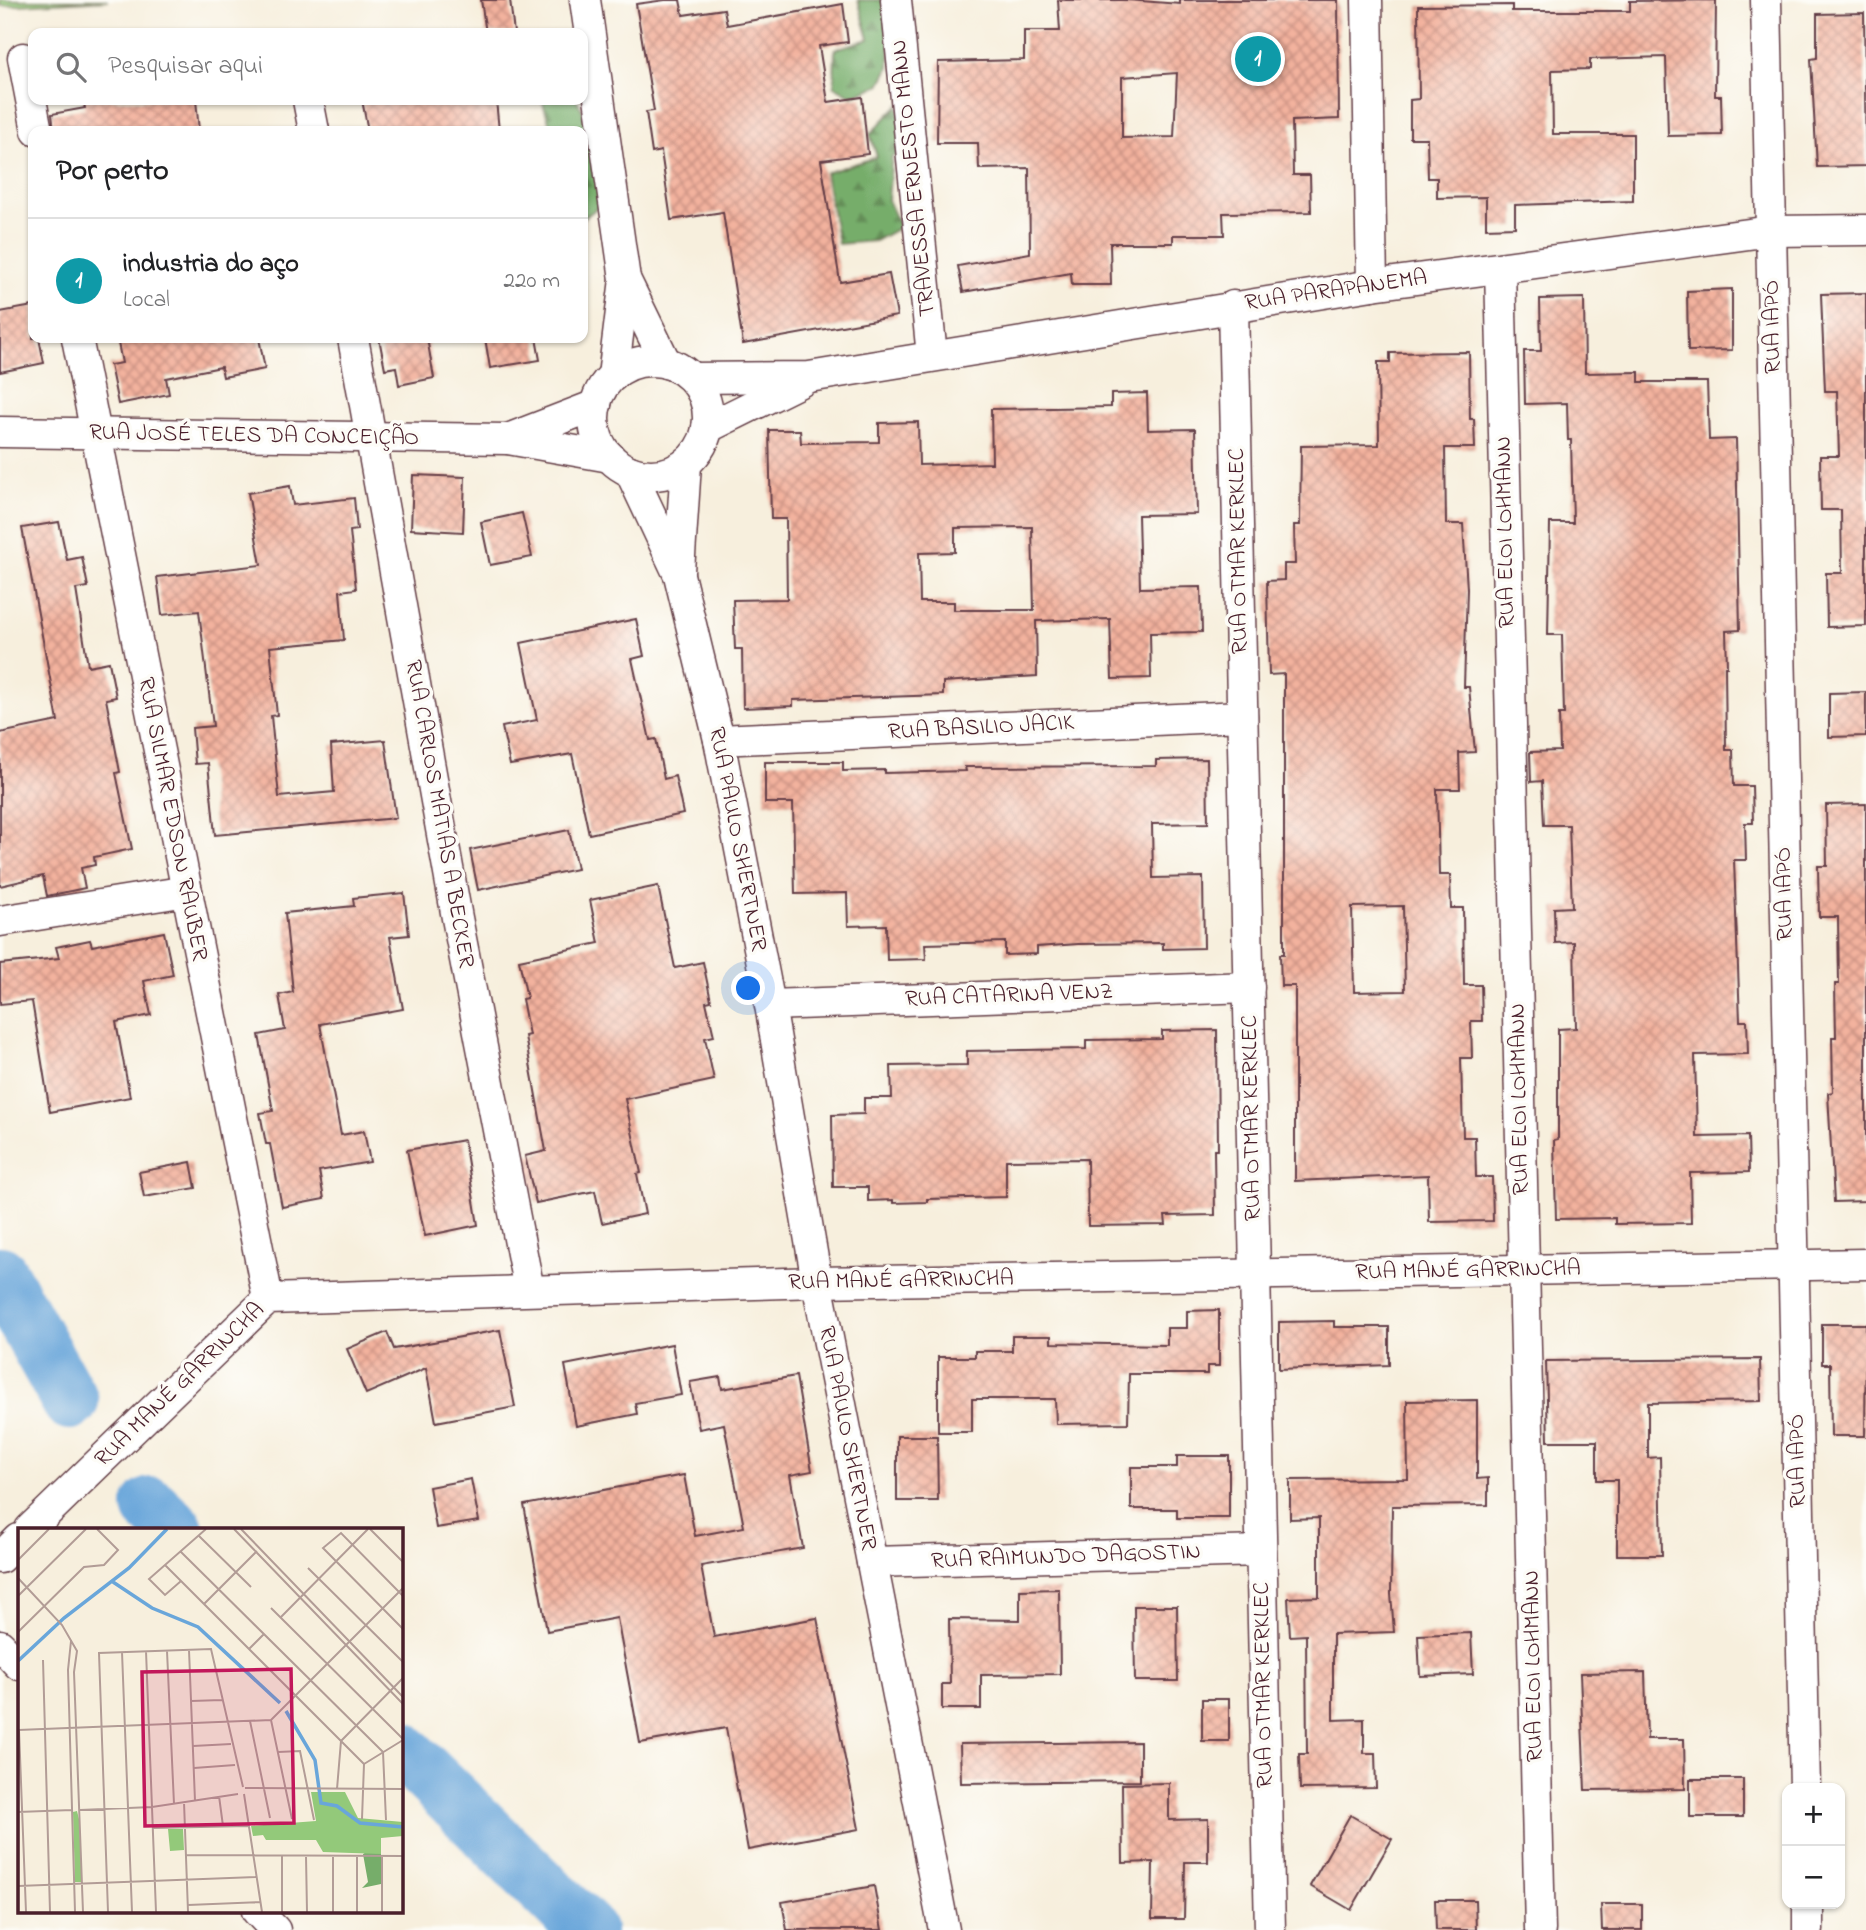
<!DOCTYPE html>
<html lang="pt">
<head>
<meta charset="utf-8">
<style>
	:root { --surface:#fff; --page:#f6f6f6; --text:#202124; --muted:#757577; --line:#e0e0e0; --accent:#d1495b }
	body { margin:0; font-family:"Indie Flower",sans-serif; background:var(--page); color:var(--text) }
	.controls { position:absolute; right:21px; bottom:21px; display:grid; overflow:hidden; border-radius:14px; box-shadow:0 2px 5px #0004 }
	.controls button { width:63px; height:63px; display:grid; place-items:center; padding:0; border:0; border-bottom:2px solid var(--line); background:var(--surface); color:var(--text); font:35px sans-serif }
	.you { position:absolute; left:749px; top:989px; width:24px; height:24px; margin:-18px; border:5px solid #fff; border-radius:50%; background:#1a73e8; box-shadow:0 0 0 10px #1a73e833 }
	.badge { display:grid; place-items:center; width:46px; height:46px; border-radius:50%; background:var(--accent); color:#fff; font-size:23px; font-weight:700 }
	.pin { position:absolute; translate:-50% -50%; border:4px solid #fff; box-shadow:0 2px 7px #0006 }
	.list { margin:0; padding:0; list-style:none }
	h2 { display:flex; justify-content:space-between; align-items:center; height:91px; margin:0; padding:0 28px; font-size:30px }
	h2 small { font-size:23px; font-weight:400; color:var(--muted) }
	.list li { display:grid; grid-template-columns:46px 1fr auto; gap:21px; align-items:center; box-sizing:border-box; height:126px; padding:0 28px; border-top:2px solid var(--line) }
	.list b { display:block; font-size:26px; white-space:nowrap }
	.list p { margin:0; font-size:23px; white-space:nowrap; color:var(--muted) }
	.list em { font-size:23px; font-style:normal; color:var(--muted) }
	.icon { flex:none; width:38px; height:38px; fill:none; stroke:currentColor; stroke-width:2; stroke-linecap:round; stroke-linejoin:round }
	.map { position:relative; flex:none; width:1866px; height:1930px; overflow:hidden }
	.search { position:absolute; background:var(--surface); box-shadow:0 2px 5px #0004; left:28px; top:28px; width:560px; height:77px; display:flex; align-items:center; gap:18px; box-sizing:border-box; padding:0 24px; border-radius:14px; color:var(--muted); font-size:26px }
	.panel { position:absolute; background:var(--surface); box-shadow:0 2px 5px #0004; left:28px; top:126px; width:560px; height:217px; border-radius:14px }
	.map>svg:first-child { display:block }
</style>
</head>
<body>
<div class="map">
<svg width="1866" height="1930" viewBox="0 0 1866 1930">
	<defs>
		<pattern id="forest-firs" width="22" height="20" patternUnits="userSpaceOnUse" patternTransform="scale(1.75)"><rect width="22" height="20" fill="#76ad6a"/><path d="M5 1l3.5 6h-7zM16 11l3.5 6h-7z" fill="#638c57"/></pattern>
		<pattern id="park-tufts" width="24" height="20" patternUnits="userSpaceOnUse" patternTransform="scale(1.75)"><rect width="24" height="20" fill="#93c97a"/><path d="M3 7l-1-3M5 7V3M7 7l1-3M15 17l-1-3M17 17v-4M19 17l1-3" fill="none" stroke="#80ac6a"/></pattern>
		<pattern id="building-cross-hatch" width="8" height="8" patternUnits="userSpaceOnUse" patternTransform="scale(1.75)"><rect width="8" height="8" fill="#f3b29e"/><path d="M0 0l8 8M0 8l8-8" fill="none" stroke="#c79081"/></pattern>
	</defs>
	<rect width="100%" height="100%" fill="#fdfcf7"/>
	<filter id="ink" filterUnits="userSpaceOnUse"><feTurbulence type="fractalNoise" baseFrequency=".0143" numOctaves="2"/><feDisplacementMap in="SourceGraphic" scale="14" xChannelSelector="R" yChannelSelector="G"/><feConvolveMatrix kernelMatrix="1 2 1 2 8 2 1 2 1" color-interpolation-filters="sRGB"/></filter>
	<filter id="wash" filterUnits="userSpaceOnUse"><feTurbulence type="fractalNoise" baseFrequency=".00686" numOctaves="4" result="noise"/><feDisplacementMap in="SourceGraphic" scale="28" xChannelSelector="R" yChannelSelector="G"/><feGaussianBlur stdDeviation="1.57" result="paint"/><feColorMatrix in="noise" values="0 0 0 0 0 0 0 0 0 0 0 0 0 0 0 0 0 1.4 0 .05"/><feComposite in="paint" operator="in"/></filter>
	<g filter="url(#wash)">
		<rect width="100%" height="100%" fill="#f7efdd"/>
		<g fill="url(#forest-firs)" stroke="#60664a" stroke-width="2">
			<polygon points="858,0 892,0 889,68 880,85 852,96 834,86 835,49 869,39"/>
			<polygon points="542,100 577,100 600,145 603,203 583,219 583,131 552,131"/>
			<polygon points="898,105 910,154 892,156 888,200 900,227 875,241 838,244 825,173 877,157 870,134"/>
		</g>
		<polygon fill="url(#park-tufts)" stroke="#6e7452" stroke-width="2" points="0,0 108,0 0,6"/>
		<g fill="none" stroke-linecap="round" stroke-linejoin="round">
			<g stroke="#69a6da" stroke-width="58">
				<polyline points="0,1275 70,1401"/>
				<polyline points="151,1506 175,1529"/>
				<polyline points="401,1749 587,1930"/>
			</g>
		</g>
		<g id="blocks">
			<g fill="url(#building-cross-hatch)" fill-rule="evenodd">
				<polygon points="481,0 510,0 514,33 486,33"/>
				<polygon points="665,0 680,0 683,15 724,9 727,25 843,4 848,42 819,46 828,102 862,97 868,154 821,160 840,282 889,274 897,316 743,344 723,212 671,220 661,151 652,153 646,112 654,111 636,4"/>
				<path d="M1058,0H1127L1180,4V0H1338L1339,119L1292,121L1293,175H1310L1311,212L1223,213L1224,235H1173V243H1110L1111,285H1072L1071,273L963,292L958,266L1030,253L1029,168L979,169L978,143H937L938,62L1024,60V31H1060ZM1177,73L1174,137L1122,138V77Z"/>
				<polygon points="1716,0 1715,96 1721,96 1722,135 1668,136 1666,57 1590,59 1590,69 1552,70 1553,134 1633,134 1633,201 1515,205 1515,227 1486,228 1486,197 1437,198 1437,178 1428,178 1427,138 1410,138 1410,100 1419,99 1418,6 1512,5 1512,11 1630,11 1630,1"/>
				<polygon points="1864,13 1866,166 1817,167 1811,59 1817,58 1817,14"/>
				<polygon points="83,100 196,100 199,131 54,131 52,114 85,108"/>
				<polygon points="362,100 496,100 499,131 368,131"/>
				<polygon points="1732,289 1732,350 1688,351 1687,291"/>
				<polygon points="1866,293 1866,626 1827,627 1826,573 1842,573 1841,510 1821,510 1820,456 1839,456 1837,391 1825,391 1821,294"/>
				<polygon points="1584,298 1585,373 1639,372 1639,382 1707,382 1709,440 1736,439 1740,630 1726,631 1727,667 1725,667 1726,750 1733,750 1734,786 1752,786 1753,823 1745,823 1746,860 1734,860 1740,1021 1747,1021 1748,1054 1695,1055 1697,1137 1748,1136 1749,1172 1690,1173 1691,1223 1615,1224 1615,1218 1556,1219 1554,1140 1558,1139 1558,1029 1576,1028 1574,942 1555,943 1554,908 1572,907 1569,825 1544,825 1542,781 1531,782 1530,752 1560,751 1559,714 1564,714 1562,635 1548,635 1550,523 1573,523 1571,440 1568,440 1567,403 1525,404 1524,351 1541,351 1540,299"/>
				<polygon points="33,306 33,338 39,338 44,363 0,372 0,312"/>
				<polygon points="117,338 259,338 265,369 223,377 221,367 166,378 169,394 118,404 110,365 122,363"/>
				<polygon points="379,338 427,338 434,378 399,385 396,367 385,369"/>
				<polygon points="485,338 536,338 540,360 490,368"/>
				<path d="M1469,352L1470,419H1474L1475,448H1445L1446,524H1463L1467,589L1464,687H1469L1475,752L1459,753L1460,789H1437L1439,875H1450L1451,908H1463L1464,985H1481L1482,1021H1471L1472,1058H1461L1463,1137H1475L1476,1177H1492L1493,1221L1429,1222L1428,1175L1295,1181V986H1281L1280,954H1284V674L1269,675L1267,581L1284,580V564H1295L1294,525H1300L1301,446L1379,445L1378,362H1390V353ZM1403,906L1405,991L1354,992L1352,907Z"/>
				<path d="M1147,393L1148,430L1195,429L1197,514L1138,515L1140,588L1201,587L1202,632L1150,633L1151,678L1112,679L1110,619L1036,621L1037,676L943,682V695L793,700V706L743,708L742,649H735L733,600L787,599L786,519H771L769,430H800L801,443L879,442V423L918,422L919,465L992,463L991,409L1111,407V394ZM1032,527L1034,610H954V602H920L919,553L955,552V528Z"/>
				<polygon points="413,475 465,477 463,532 411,529"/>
				<polygon points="290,486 293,505 354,498 357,530 350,531 356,589 340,591 344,640 270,647 277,715 271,716 279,797 334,792 331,745 385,740 396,818 215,835 208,763 195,764 192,728 213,726 199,611 162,615 157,577 261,565 248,493"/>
				<polygon points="522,513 532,557 490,565 481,522"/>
				<polygon points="59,522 67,560 82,557 88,587 76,589 88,666 109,662 116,697 106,699 120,772 116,773 132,849 94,857 95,865 81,868 85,888 47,896 43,876 0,886 0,733 58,721 22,528"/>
				<polygon points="636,619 644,656 632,659 650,740 656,739 664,779 675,776 683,814 589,834 572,754 510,765 502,727 537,720 521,643"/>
				<polygon points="1866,692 1866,736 1829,737 1829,693"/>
				<polygon points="1207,759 1208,823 1152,824 1153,878 1203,877 1204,948 1163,949 1163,943 1078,944 1037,947 1037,954 1005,955 1005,942 925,944 926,959 887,960 886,925 848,926 847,893 795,894 793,803 765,803 765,762 843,762 843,771 885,770 885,773 966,771 965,767 1156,766 1156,760"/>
				<polygon points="1866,804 1866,1201 1834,1202 1828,1093 1833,1092 1832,1037 1836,1037 1835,984 1839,984 1838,917 1819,917 1818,866 1827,866 1826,805"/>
				<polygon points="569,830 577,869 478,890 470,850"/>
				<polygon points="658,886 675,968 703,962 711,1001 706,1002 714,1036 705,1038 714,1080 625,1099 641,1173 637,1174 645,1214 602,1223 595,1191 536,1203 525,1156 546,1151 525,1036 529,1035 522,999 527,998 519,960 599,943 590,900"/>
				<polygon points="404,893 409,935 390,937 403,1009 320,1024 341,1135 364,1131 370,1162 319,1171 324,1199 282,1207 270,1144 266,1144 260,1113 273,1111 259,1035 285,1030 279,995 293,992 285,913 354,906 353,898"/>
				<polygon points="164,932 173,975 144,981 151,1015 116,1022 130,1097 50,1112 32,1001 0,1004 0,964 59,958 56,947 90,940 92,946"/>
				<polygon points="1217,1030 1218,1150 1214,1150 1215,1215 1165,1216 1166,1225 1088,1226 1087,1159 1006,1160 1006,1197 927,1199 927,1202 893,1203 893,1200 868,1201 868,1187 833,1187 832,1115 864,1114 864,1098 892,1098 891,1066 967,1065 967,1051 1086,1049 1086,1040 1162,1039 1162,1031"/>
				<polygon points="464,1140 478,1225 425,1236 407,1150"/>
				<polygon points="191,1162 196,1188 144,1197 139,1172"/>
				<polygon points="1219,1310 1219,1366 1207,1366 1207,1374 1129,1374 1128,1423 1056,1424 1055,1399 972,1399 972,1432 938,1432 938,1357 975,1357 975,1351 1012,1351 1012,1336 1051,1336 1051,1343 1167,1345 1167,1328 1187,1328 1187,1311"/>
				<polygon points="1334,1321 1334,1327 1389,1327 1389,1365 1279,1369 1279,1322"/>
				<polygon points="1822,1324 1866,1324 1865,1436 1831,1436 1830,1364 1822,1364"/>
				<polygon points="500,1330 515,1407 436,1422 426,1368 366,1394 347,1349 387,1332 394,1349"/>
				<polygon points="672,1344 681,1395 635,1403 637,1414 576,1426 565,1365"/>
				<polygon points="1760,1359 1761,1401 1648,1403 1648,1458 1660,1457 1662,1555 1617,1555 1617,1480 1597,1480 1597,1441 1548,1441 1546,1361"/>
				<polygon points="796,1376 812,1471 790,1475 803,1548 701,1566 714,1637 817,1618 859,1829 748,1850 726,1728 640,1743 617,1618 547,1631 524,1505 684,1475 695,1536 744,1527 724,1424 699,1429 690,1382 720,1377 722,1389"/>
				<polygon points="1477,1400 1477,1479 1488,1478 1488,1505 1392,1506 1391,1594 1394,1632 1333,1634 1333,1720 1364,1719 1364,1753 1375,1753 1376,1788 1300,1789 1299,1754 1307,1754 1306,1635 1290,1636 1288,1598 1319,1597 1319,1518 1290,1519 1290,1480 1408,1479 1407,1401"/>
				<polygon points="897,1436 937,1436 938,1501 897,1501"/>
				<polygon points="1177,1456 1229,1456 1229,1518 1177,1518 1177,1509 1131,1509 1131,1467 1177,1467"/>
				<polygon points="471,1479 479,1521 436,1528 429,1487"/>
				<polygon points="1059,1589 1060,1674 981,1675 981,1709 942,1709 942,1684 950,1684 949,1619 1020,1620 1020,1590"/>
				<polygon points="1134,1606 1177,1606 1178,1681 1135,1681"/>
				<polygon points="1471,1633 1473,1674 1420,1676 1418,1635"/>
				<polygon points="1645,1672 1647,1739 1684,1739 1685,1789 1585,1790 1580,1673"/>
				<rect x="1202" y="1699" width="27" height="42"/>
				<polygon points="1140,1742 1140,1781 961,1783 960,1744"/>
				<rect x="1690" y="1779" width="53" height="38"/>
				<polygon points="1169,1783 1169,1820 1208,1819 1208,1862 1185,1862 1184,1919 1152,1919 1153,1862 1123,1863 1122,1784"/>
				<polygon points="1350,1815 1392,1839 1351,1910 1310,1886"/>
				<polygon points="874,1886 882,1930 787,1930 782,1902"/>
				<polygon points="1435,1900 1475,1900 1476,1930 1436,1930"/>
				<polygon points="1601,1904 1642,1904 1642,1930 1602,1930"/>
			</g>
		</g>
	</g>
	<g filter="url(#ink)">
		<use href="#blocks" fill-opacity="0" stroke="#643e46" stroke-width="2"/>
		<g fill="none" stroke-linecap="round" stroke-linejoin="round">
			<g stroke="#643e46" stroke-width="33">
				<g id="minor">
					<polyline points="585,0 625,279 613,376"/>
					<polyline points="896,0 932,356"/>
					<polyline points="1367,0 1372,285"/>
					<polyline points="1766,0 1805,1788"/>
					<polyline points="23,58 37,131"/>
					<polyline points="308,100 314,131"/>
					<polyline points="1500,268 1540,1930"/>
					<polyline points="625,279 666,363"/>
					<polyline points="1233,306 1270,1930"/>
					<polyline points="77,338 268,1299"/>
					<polyline points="353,338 457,918 529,1290"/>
					<circle cx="651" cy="418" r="57"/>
					<polyline points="692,378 809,377 1372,285 1771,231 1866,230"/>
					<polyline points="707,428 802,381"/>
					<polyline points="0,432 508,439 610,457"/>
					<polyline points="508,439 596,405"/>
					<polyline points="630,471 679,575 719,740 770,1005 817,1282 944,1930"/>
					<polyline points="679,571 686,464"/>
					<polyline points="719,740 1242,716"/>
					<polyline points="0,921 187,891"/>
					<polyline points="770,1005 1249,987"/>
					<polyline points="30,1529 268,1299 817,1282 1866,1264"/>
					<polyline points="0,1558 19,1539"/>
					<polyline points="872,1562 1261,1551"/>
					<polyline points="0,1645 19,1665"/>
					<polyline points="1808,1904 1808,1930"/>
					<polyline points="257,1911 275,1930"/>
				</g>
			</g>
			<use href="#minor" stroke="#fff" stroke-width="30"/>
		</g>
	</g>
	<g text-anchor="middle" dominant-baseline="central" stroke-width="7" stroke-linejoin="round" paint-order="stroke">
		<g font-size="23" fill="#4a1f2b" stroke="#fdfcf7">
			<text transform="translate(914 178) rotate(-96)">TRAVESSA ERNESTO MANN</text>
			<text transform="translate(1336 291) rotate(-8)">RUA PARAPANEMA</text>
			<text transform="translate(1773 327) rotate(-91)">RUA IAPÓ</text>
			<text transform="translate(254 436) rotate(1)">RUA JOSÉ TELES DA CONCEIÇÃO</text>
			<text transform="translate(1506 532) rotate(-91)">RUA ELOI LOHMANN</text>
			<text transform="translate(1239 551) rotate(-91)">RUA OTMAR KERKLEC</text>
			<text transform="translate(981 728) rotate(-3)">RUA BASILIO JACIK</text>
			<text transform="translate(439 814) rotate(80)">RUA CARLOS MATIAS A BECKER</text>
			<text transform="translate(172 819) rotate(79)">RUA SILMAR EDSON RAUBER</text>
			<text transform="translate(737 839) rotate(79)">RUA PAULO SHERTNER</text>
			<text transform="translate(1785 894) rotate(-91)">RUA IAPÓ</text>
			<text transform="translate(1009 996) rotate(-2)">RUA CATARINA VENZ</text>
			<text transform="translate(1520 1099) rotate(-91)">RUA ELOI LOHMANN</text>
			<text transform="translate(1252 1118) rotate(-91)">RUA OTMAR KERKLEC</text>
			<text transform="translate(1468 1271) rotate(-1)">RUA MANÉ GARRINCHA</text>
			<text transform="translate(901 1281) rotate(-1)">RUA MANÉ GARRINCHA</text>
			<text transform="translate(180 1385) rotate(-44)">RUA MANÉ GARRINCHA</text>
			<text transform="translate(847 1438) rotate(79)">RUA PAULO SHERTNER</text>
			<text transform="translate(1798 1461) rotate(-91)">RUA IAPÓ</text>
			<text transform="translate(1066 1557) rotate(-2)">RUA RAIMUNDO DAGOSTIN</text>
			<text transform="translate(1534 1666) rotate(-91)">RUA ELOI LOHMANN</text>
			<text transform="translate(1264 1685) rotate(-91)">RUA OTMAR KERKLEC</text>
		</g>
	</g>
	<g transform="translate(18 1528)">
		<rect width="385" height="385" fill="#f7efdd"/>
		<path d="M363,316V356L344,360L350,354L345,326Z" fill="#76ad6a"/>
		<path d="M293,264H327L340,290L385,294V308L363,310V326L305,324L298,312H248L245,307L235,308L233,298L298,293ZM59,283L61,291L64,354H57L55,284ZM150,301H165L166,322L152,323Z" fill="#93c97a"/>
		<path fill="none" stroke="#69a6da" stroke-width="3.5" d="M95,54L134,80L180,99L262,175M0,133L46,90L111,40L149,1M268,183L297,232L303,275L319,278L342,295L385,299"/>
		<path fill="none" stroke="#b29c96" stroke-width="2" d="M216,1L385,176M223,1L385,169M352,1L385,34M180,7L233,59M162,23L365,224L368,292M0,32L31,1M147,37L346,236M290,40L385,134M0,50L44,97L59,123L56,144L65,384M163,53L147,67L131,51L188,1M0,68L68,1M385,68L323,5L305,20L385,101M186,76L239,23M253,80L385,211M262,90L350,1M0,104L66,39L86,37L100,22L79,1M53,113L50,142L57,384M231,121L246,106M171,122L177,273M128,123L138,384M149,123L156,276M104,124L114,384M25,132L32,384M173,173L204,172M253,192L274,291M232,193L252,290M0,202L253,192L385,60M1,202L8,384M175,218L213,216M260,224L282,223L296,292M346,236L385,212M176,240L217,237M227,260L385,261M319,261L323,213L385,150M226,266L244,384M201,268L205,298M166,274L170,384M62,282L134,279L220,266M0,284L54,282M344,291L346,236M135,300L230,298M168,327L385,328M264,328V384M288,328L289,384M339,328V384M0,358L238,349M170,377L242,374M90,384L81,125L193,121L225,259M315,384V328M364,384V328"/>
		<path fill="#c2185b" fill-opacity="0.15" stroke="#c2185b" stroke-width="3.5" d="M273,141L276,295L127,298L124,144Z"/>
		<rect width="385" height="385" fill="none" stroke="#4a1f2b" stroke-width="3.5"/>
	</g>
</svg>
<div class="controls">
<button>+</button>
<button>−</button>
</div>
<div class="you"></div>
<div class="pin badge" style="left:1258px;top:59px;background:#0f9aa8">1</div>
<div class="search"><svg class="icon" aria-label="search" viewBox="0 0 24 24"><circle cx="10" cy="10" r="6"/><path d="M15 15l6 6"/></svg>Pesquisar aqui</div>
<section class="panel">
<h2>Por perto<small></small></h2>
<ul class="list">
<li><span class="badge" style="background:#0f9aa8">1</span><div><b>industria do aço</b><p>Local</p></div><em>220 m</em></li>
</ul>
</section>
</div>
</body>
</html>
